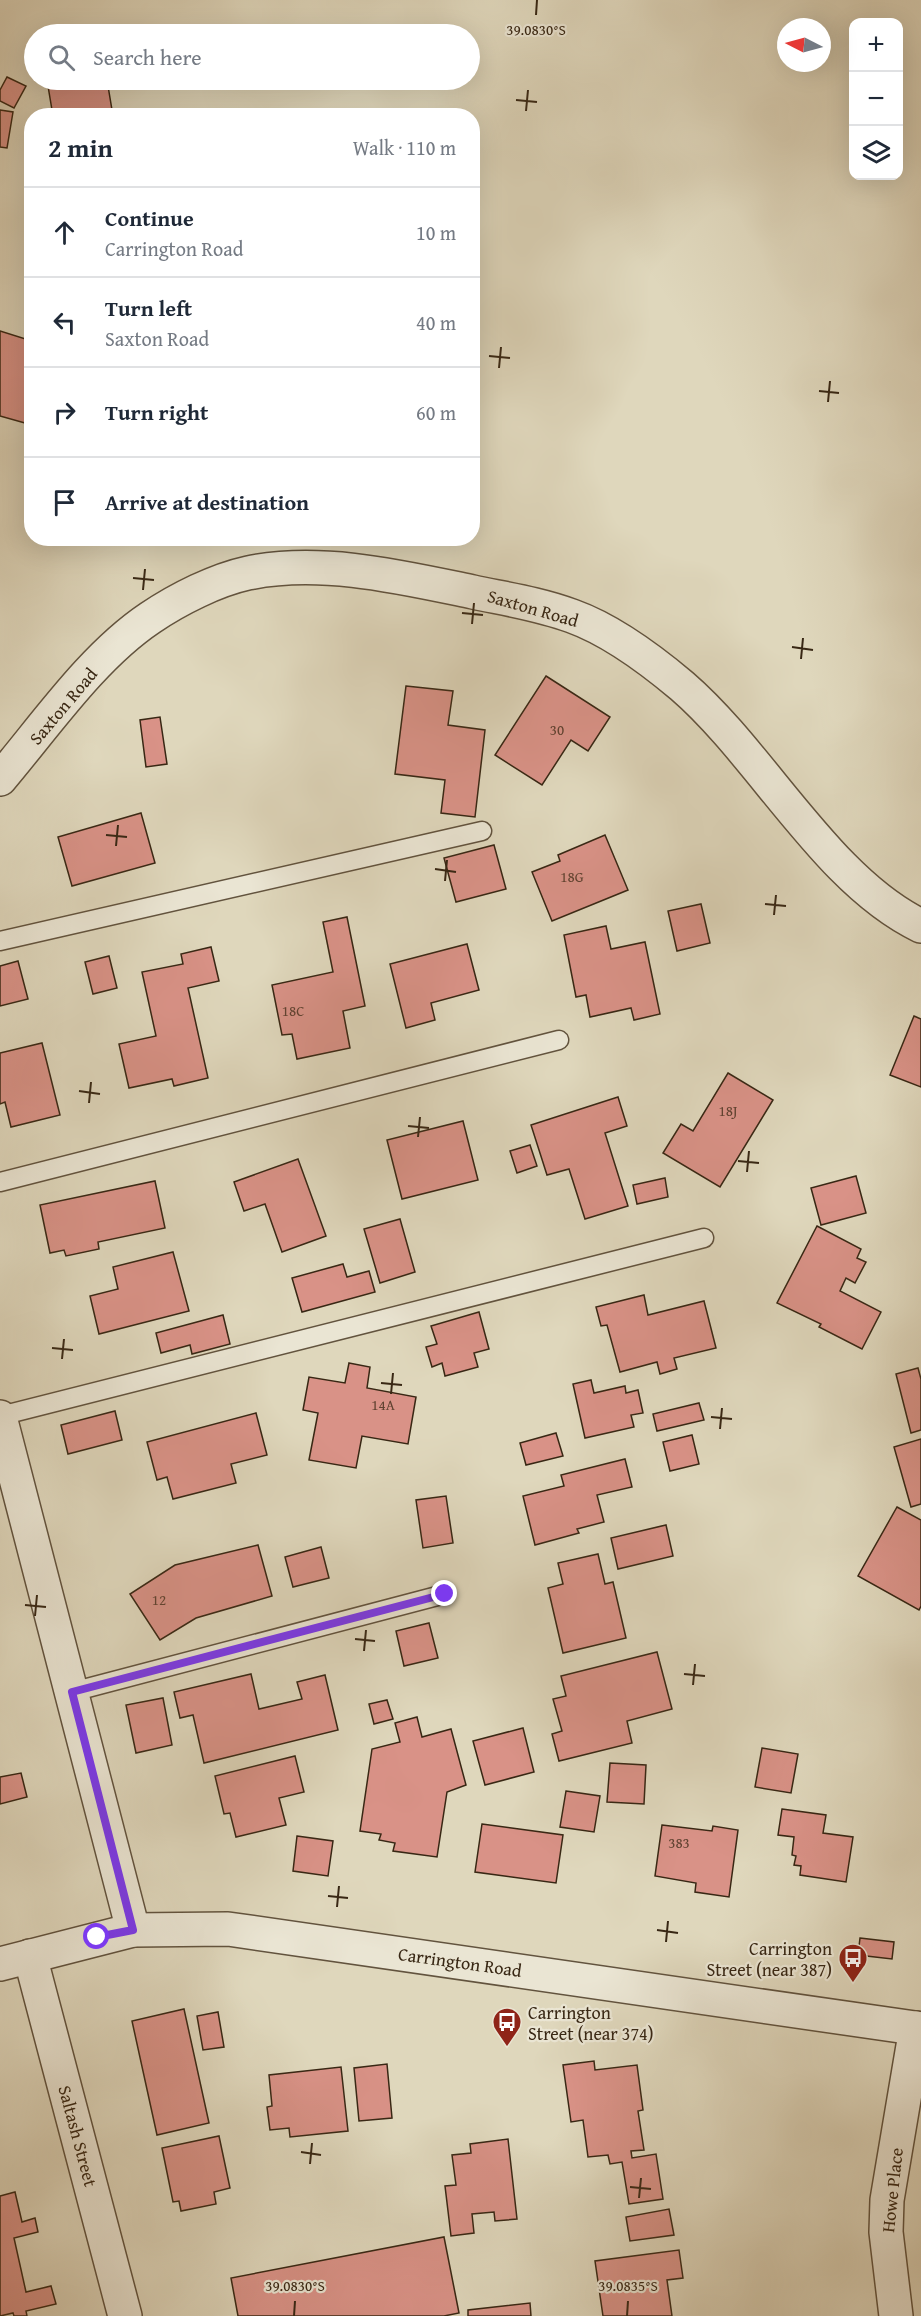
<!DOCTYPE html>
<html lang="en">
<head>
<meta charset="utf-8">
<style>
	:root { --surface:#fff; --page:#f2f2f3; --text:#1f2937; --muted:#747a83; --line:#e0e1e3 }
	body { margin:0; font-family:"Gentium Book Plus",serif; background:var(--page); color:var(--text) }
	.controls { position:absolute; right:18px; top:18px; display:grid; overflow:hidden; border-radius:12px; box-shadow:0 6px 24px #0002 }
	.controls button { width:54px; height:54px; display:grid; place-items:center; padding:0; border:0; border-bottom:2px solid var(--line); background:var(--surface); color:var(--text); font:30px sans-serif }
	.compass { position:absolute; left:777px; top:18px; width:54px; height:54px; border-radius:50%; background:var(--surface); box-shadow:0 6px 24px #0002; rotate:276deg }
	.stop { position:absolute; width:18px; height:18px; margin:-14px; border:4px solid #7c3aed; border-radius:50%; background:#fff }
	.stop.end { background:#7c3aed; border-color:#fff; box-shadow:0 2px 6px #0008 }
	.list { margin:0; padding:0; list-style:none }
	h2 { display:flex; justify-content:space-between; align-items:center; height:78px; margin:0; padding:0 24px; font-size:26px }
	h2 small { font-size:20px; font-weight:400; color:var(--muted) }
	.list li { display:grid; grid-template-columns:39px 1fr auto; gap:18px; align-items:center; box-sizing:border-box; height:90px; padding:0 24px; border-top:2px solid var(--line) }
	.list b { display:block; font-size:22px; white-space:nowrap }
	.list p { margin:0; font-size:20px; white-space:nowrap; color:var(--muted) }
	.list em { font-size:20px; font-style:normal; color:var(--muted) }
	.icon { flex:none; width:33px; height:33px; fill:none; stroke:currentColor; stroke-width:2; stroke-linecap:round; stroke-linejoin:round }
	.map { position:relative; flex:none; width:921px; height:2316px; overflow:hidden }
	.search { position:absolute; background:var(--surface); box-shadow:0 6px 24px #0002; left:24px; top:24px; width:456px; height:66px; display:flex; align-items:center; gap:15px; box-sizing:border-box; padding:0 21px; border-radius:33px; color:var(--muted); font-size:22px }
	.panel { position:absolute; background:var(--surface); box-shadow:0 6px 24px #0002; left:24px; top:108px; width:456px; height:438px; border-radius:24px }
	.map>svg:first-child { display:block }
</style>
</head>
<body>
<div class="map">
<svg width="921" height="2316" viewBox="0 0 921 2316">
	<rect width="100%" height="100%" fill="#dfd7bc"/>
	<filter id="stains"><feTurbulence type="fractalNoise" baseFrequency=".00333" numOctaves="4"/><feColorMatrix values="0 0 0 0 .2 0 0 0 0 .09 0 0 0 0 .02 0 0 0 .5 -.17"/></filter>
	<radialGradient id="worn" r=".72"><stop offset=".6" stop-color="#630" stop-opacity="0"/><stop offset="1" stop-color="#630" stop-opacity=".3"/></radialGradient>
	<g fill="#d99287" stroke="#382714" stroke-width="1.5">
		<polygon points="7,77 26,86 14,108 0,101 0,90"/>
		<polygon points="47,80 107,80 113,116 53,116"/>
		<polygon points="0,110 13,112 7,148 0,147"/>
		<polygon points="0,331 32,341 32,425 0,416"/>
		<polygon points="546,676 610,717 588,751 571,740 542,785 495,755"/>
		<polygon points="406,686 453,691 448,725 485,730 475,817 441,813 445,780 395,774"/>
		<polygon points="160,717 167,764 146,767 140,720"/>
		<polygon points="141,813 155,863 72,886 58,837"/>
		<polygon points="605,835 628,890 552,921 532,872 560,861 558,855"/>
		<polygon points="494,845 506,889 456,902 444,858"/>
		<polygon points="701,904 710,943 677,951 668,911"/>
		<polygon points="347,917 365,1006 343,1011 350,1048 297,1059 292,1034 282,1035 272,985 333,972 323,922"/>
		<polygon points="606,926 611,949 645,942 660,1014 634,1020 631,1008 590,1017 586,995 576,997 564,935"/>
		<polygon points="467,944 479,990 431,1003 435,1020 406,1028 390,964"/>
		<polygon points="211,947 219,981 188,988 208,1078 174,1086 172,1079 129,1088 119,1044 156,1036 142,972 183,964 181,954"/>
		<polygon points="109,956 117,988 93,994 85,962"/>
		<polygon points="18,961 28,999 0,1006 0,966"/>
		<polygon points="914,1016 921,1019 921,1087 890,1075"/>
		<polygon points="42,1043 60,1115 11,1127 5,1102 0,1104 0,1053"/>
		<polygon points="728,1073 773,1100 720,1187 663,1153 681,1124 693,1131"/>
		<polygon points="618,1097 627,1126 605,1133 628,1206 585,1219 569,1169 547,1175 531,1125"/>
		<polygon points="463,1121 478,1180 402,1199 387,1140"/>
		<polygon points="530,1145 537,1166 517,1173 510,1151"/>
		<polygon points="298,1159 326,1236 282,1252 265,1204 244,1211 234,1182"/>
		<polygon points="856,1176 866,1213 821,1225 811,1188"/>
		<polygon points="665,1178 668,1197 637,1204 633,1185"/>
		<polygon points="155,1181 165,1228 98,1242 99,1249 66,1256 64,1250 50,1253 40,1205"/>
		<polygon points="400,1219 415,1272 380,1283 364,1229"/>
		<polygon points="817,1226 861,1249 857,1258 866,1262 855,1283 846,1278 840,1291 881,1312 862,1349 819,1327 821,1324 777,1303"/>
		<polygon points="173,1252 189,1311 99,1334 90,1296 118,1289 113,1267"/>
		<polygon points="343,1264 347,1277 369,1271 375,1292 302,1312 292,1278"/>
		<polygon points="644,1295 648,1315 704,1301 716,1348 674,1358 677,1369 660,1374 657,1362 620,1372 607,1325 601,1326 596,1307"/>
		<polygon points="479,1312 489,1349 474,1353 478,1367 445,1376 442,1363 432,1367 426,1347 437,1344 431,1326"/>
		<polygon points="223,1315 230,1344 192,1354 190,1345 161,1353 156,1333"/>
		<polygon points="349,1363 370,1367 367,1388 416,1397 408,1444 362,1436 356,1468 309,1460 318,1413 303,1410 309,1377 345,1383"/>
		<polygon points="918,1368 921,1379 921,1430 911,1433 896,1374"/>
		<polygon points="591,1380 594,1393 625,1386 626,1393 638,1390 643,1413 631,1415 634,1427 585,1438 573,1384"/>
		<polygon points="699,1403 704,1420 657,1431 653,1414"/>
		<polygon points="115,1411 122,1440 68,1454 61,1425"/>
		<polygon points="256,1413 267,1455 231,1464 236,1483 173,1499 167,1477 157,1480 147,1442"/>
		<polygon points="556,1433 563,1456 526,1465 520,1443"/>
		<polygon points="692,1435 699,1464 670,1471 663,1442"/>
		<polygon points="921,1439 921,1504 911,1507 894,1447"/>
		<polygon points="625,1459 632,1487 597,1495 604,1522 577,1529 579,1533 535,1545 523,1496 564,1486 561,1475"/>
		<polygon points="446,1496 453,1543 423,1548 416,1500"/>
		<polygon points="897,1507 921,1520 921,1606 919,1610 858,1576"/>
		<polygon points="666,1525 673,1556 618,1569 611,1538"/>
		<polygon points="258,1545 272,1596 196,1618 160,1640 130,1594 175,1565"/>
		<polygon points="321,1547 329,1578 293,1587 285,1557"/>
		<polygon points="598,1554 605,1584 613,1582 626,1638 563,1653 548,1588 563,1584 558,1563"/>
		<polygon points="429,1623 438,1658 404,1666 396,1631"/>
		<polygon points="657,1652 672,1709 627,1721 632,1743 559,1761 552,1734 562,1731 553,1699 566,1696 561,1676"/>
		<polygon points="251,1674 259,1709 302,1699 297,1682 325,1675 338,1730 204,1763 193,1715 180,1718 174,1692"/>
		<polygon points="163,1698 172,1745 136,1753 126,1705"/>
		<polygon points="387,1700 393,1719 374,1724 369,1704"/>
		<polygon points="417,1717 422,1737 451,1729 466,1785 447,1792 437,1857 393,1851 395,1843 379,1840 381,1834 360,1831 372,1749 400,1742 395,1723"/>
		<polygon points="523,1728 534,1772 485,1785 473,1741"/>
		<polygon points="762,1748 798,1754 791,1793 755,1787"/>
		<polygon points="295,1756 304,1792 279,1798 286,1825 236,1837 230,1813 224,1814 215,1776"/>
		<polygon points="610,1763 646,1765 644,1804 607,1802"/>
		<polygon points="21,1773 27,1797 0,1804 0,1777"/>
		<polygon points="566,1791 600,1796 594,1832 560,1827"/>
		<polygon points="782,1809 826,1815 823,1833 853,1837 846,1882 800,1875 801,1866 794,1865 796,1856 792,1855 794,1837 778,1835"/>
		<polygon points="482,1824 563,1835 556,1883 475,1872"/>
		<polygon points="662,1825 712,1831 713,1826 738,1830 729,1897 695,1892 696,1883 655,1876"/>
		<polygon points="297,1836 333,1841 328,1876 293,1871"/>
		<polygon points="860,1938 894,1942 892,1959 858,1955"/>
		<polygon points="184,2009 209,2123 157,2135 132,2021"/>
		<polygon points="218,2012 224,2047 203,2050 197,2016"/>
		<polygon points="594,2061 595,2070 637,2065 643,2110 638,2111 644,2150 631,2151 632,2158 656,2154 663,2199 629,2204 622,2162 610,2164 608,2155 588,2157 583,2120 571,2122 563,2065"/>
		<polygon points="387,2064 392,2118 359,2121 354,2068"/>
		<polygon points="341,2067 348,2131 290,2137 289,2128 270,2130 267,2107 272,2106 269,2075"/>
		<polygon points="219,2136 230,2188 214,2192 216,2204 181,2211 179,2201 173,2202 162,2148"/>
		<polygon points="508,2139 517,2219 495,2221 494,2212 472,2214 474,2233 451,2236 445,2186 456,2185 452,2155 471,2153 470,2144"/>
		<polygon points="15,2192 22,2222 35,2218 38,2232 14,2238 26,2292 51,2286 56,2304 26,2311 27,2316 14,2316 13,2313 0,2316 0,2196"/>
		<polygon points="669,2209 674,2235 630,2241 626,2217"/>
		<polygon points="444,2237 459,2313 444,2316 238,2316 231,2278"/>
		<polygon points="679,2250 683,2278 667,2280 672,2316 603,2316 595,2261"/>
		<polygon points="530,2303 531,2316 468,2316 468,2310"/>
	</g>
	<g fill="none" stroke-linecap="round" stroke-linejoin="round">
		<g stroke="#62533e" stroke-width="21">
			<g id="service">
				<polyline points="0,941 482,831"/>
				<polyline points="0,1182 559,1040"/>
				<polyline points="0,1416 704,1238"/>
				<polyline points="72,1692 445,1594"/>
			</g>
		</g>
		<g stroke="#62533e" stroke-width="36">
			<g id="minor">
				<path d="M0,779C45,726 92,657 150,618C178,599 216,580 248,573C321,558 401,577 473,592C506,599 540,604 572,616C611,630 650,659 682,686C762,755 827,881 921,926"/>
				<polyline points="0,1417 133,1930"/>
				<polyline points="30,1956 125,2316"/>
				<polyline points="896,2316 886,2232 887,2200 916,2028"/>
			</g>
		</g>
		<g stroke="#62533e" stroke-width="36">
			<polyline id="tertiary" points="0,1964 133,1930 228,1929 921,2029"/>
		</g>
		<use href="#service" stroke="#eae5d3" stroke-width="18"/>
		<use href="#minor" stroke="#eae5d3" stroke-width="33"/>
		<use href="#tertiary" stroke="#eae5d3" stroke-width="33"/>
	</g>
	<g fill="none" stroke-linecap="round" stroke-linejoin="round">
		<polyline stroke="#7c3aed" stroke-width="8" points="97,1937 133,1930 72,1692 445,1594"/>
	</g>
	<path fill="none" stroke="#382714" stroke-width="2" d="M536,15L537,0M516,100L537,102M526,111L528,90M489,356L510,358M499,368L501,347M819,391L839,393M828,402L830,381M133,578L154,580M143,590L145,569M462,613L483,615M472,624L474,603M792,647L813,650M801,659L803,638M106,835L127,837M116,846L118,825M435,869L456,872M445,881L447,860M765,904L786,906M774,915L776,895M79,1091L100,1094M89,1103L91,1082M408,1126L429,1128M418,1137L420,1117M738,1161L759,1163M747,1172L749,1151M52,1348L73,1350M62,1359L64,1339M381,1383L402,1385M391,1394L393,1373M711,1417L732,1419M720,1429L722,1408M25,1605L46,1607M35,1616L37,1595M355,1639L375,1641M364,1651L366,1630M684,1674L705,1676M693,1685L695,1664M328,1896L348,1898M337,1907L339,1886M657,1930L678,1933M666,1942L668,1921M301,2152L321,2155M310,2164L312,2143M630,2187L651,2189M639,2198L641,2178M294,2316L295,2301M627,2316L628,2301"/>
	<defs>
		<g id="bus-pin" transform="scale(1.5)"><path d="M0 17L-7.5 6A9.5 9.5 0 1 1 7.5 6Z" fill="#8f2418" stroke="#eae5d3"/><path d="M-5-6H5V4H4V6H2V4H-2V6H-4V4H-5ZM-3.5-4V0h7V-4ZM-3.5 1.2v1.5H-2V1.2ZM2 1.2v1.5H3.5V1.2Z" fill="#fff"/></g>
	</defs>
	<g fill-rule="evenodd">
		<use href="#bus-pin" x="853" y="1958"/>
		<use href="#bus-pin" x="507" y="2022"/>
	</g>
	<g text-anchor="middle" dominant-baseline="central" stroke-width="4.5" stroke-linejoin="round" paint-order="stroke">
		<g font-size="15" fill="#604231">
			<text x="557" y="729">30</text>
			<text x="572" y="876">18G</text>
			<text x="293" y="1010">18C</text>
			<text x="728" y="1110">18J</text>
			<text x="383" y="1404">14A</text>
			<text x="159" y="1599">12</text>
			<text x="679" y="1842">383</text>
		</g>
		<g font-size="18" fill="#382714" stroke="#eae5d3">
			<text transform="translate(533 608) rotate(16)">Saxton Road</text>
			<text transform="translate(63 706) rotate(-50)">Saxton Road</text>
			<text transform="translate(460 1962) rotate(8)">Carrington Road</text>
			<text transform="translate(78 2136) rotate(75)">Saltash Street</text>
			<text transform="translate(892 2190) rotate(-84)">Howe Place</text>
		</g>
		<g font-size="18" fill="#382714" stroke="#eae5d3" text-anchor="end">
			<text x="832" y="1948">Carrington<tspan x="832" dy="21">Street (near 387)</tspan></text>
			<text x="528" y="2012" text-anchor="start">Carrington<tspan x="528" dy="21">Street (near 374)</tspan></text>
		</g>
	</g>
	<g font-size="15" text-anchor="middle" fill="#382714" stroke="#eae5d3" stroke-width="4.5" stroke-linejoin="round" paint-order="stroke">
		<text x="536" y="35">39.0830°S</text>
		<text x="295" y="2291">39.0830°S</text>
		<text x="628" y="2291">39.0835°S</text>
	</g>
	<rect width="100%" height="100%" filter="url(#stains)"/>
	<rect width="100%" height="100%" fill="url(#worn)"/>
</svg>
<div class="controls">
<button>+</button>
<button>−</button>
<button><svg class="icon" aria-label="layers" viewBox="0 0 24 24"><path d="M12 4l9 5-9 5-9-5zM3 14l9 5 9-5"/></svg></button>
</div>
<svg class="compass" viewBox="-18 -18 36 36"><path d="M0-13l5 13h-10z" fill="#e53935"/><path d="M0 13l5-13h-10z" fill="#747a83"/></svg>
<div class="stop" style="left:97px;top:1937px"></div>
<div class="stop end" style="left:445px;top:1594px"></div>
<div class="search"><svg class="icon" aria-label="search" viewBox="0 0 24 24"><circle cx="10" cy="10" r="6"/><path d="M15 15l6 6"/></svg>Search here</div>
<section class="panel">
<h2>2 min<small>Walk · 110 m</small></h2>
<ul class="list">
<li><svg class="icon" aria-label="ahead" viewBox="0 0 24 24"><path d="M12 20V5M6 11l6-6 6 6"/></svg><div><b>Continue</b><p>Carrington Road</p></div><em>10 m</em></li>
<li><svg class="icon" aria-label="left" viewBox="0 0 24 24"><path d="M17 20v-9H6M10 6l-5 5 5 5"/></svg><div><b>Turn left</b><p>Saxton Road</p></div><em>40 m</em></li>
<li><svg class="icon" aria-label="right" viewBox="0 0 24 24"><path d="M7 20v-9h11M14 6l5 5-5 5"/></svg><div><b>Turn right</b></div><em>60 m</em></li>
<li><svg class="icon" aria-label="arrive" viewBox="0 0 24 24"><path d="M6 21V4h12l-3 4 3 4H6"/></svg><div><b>Arrive at destination</b></div></li>
</ul>
</section>
</div>
</body>
</html>
